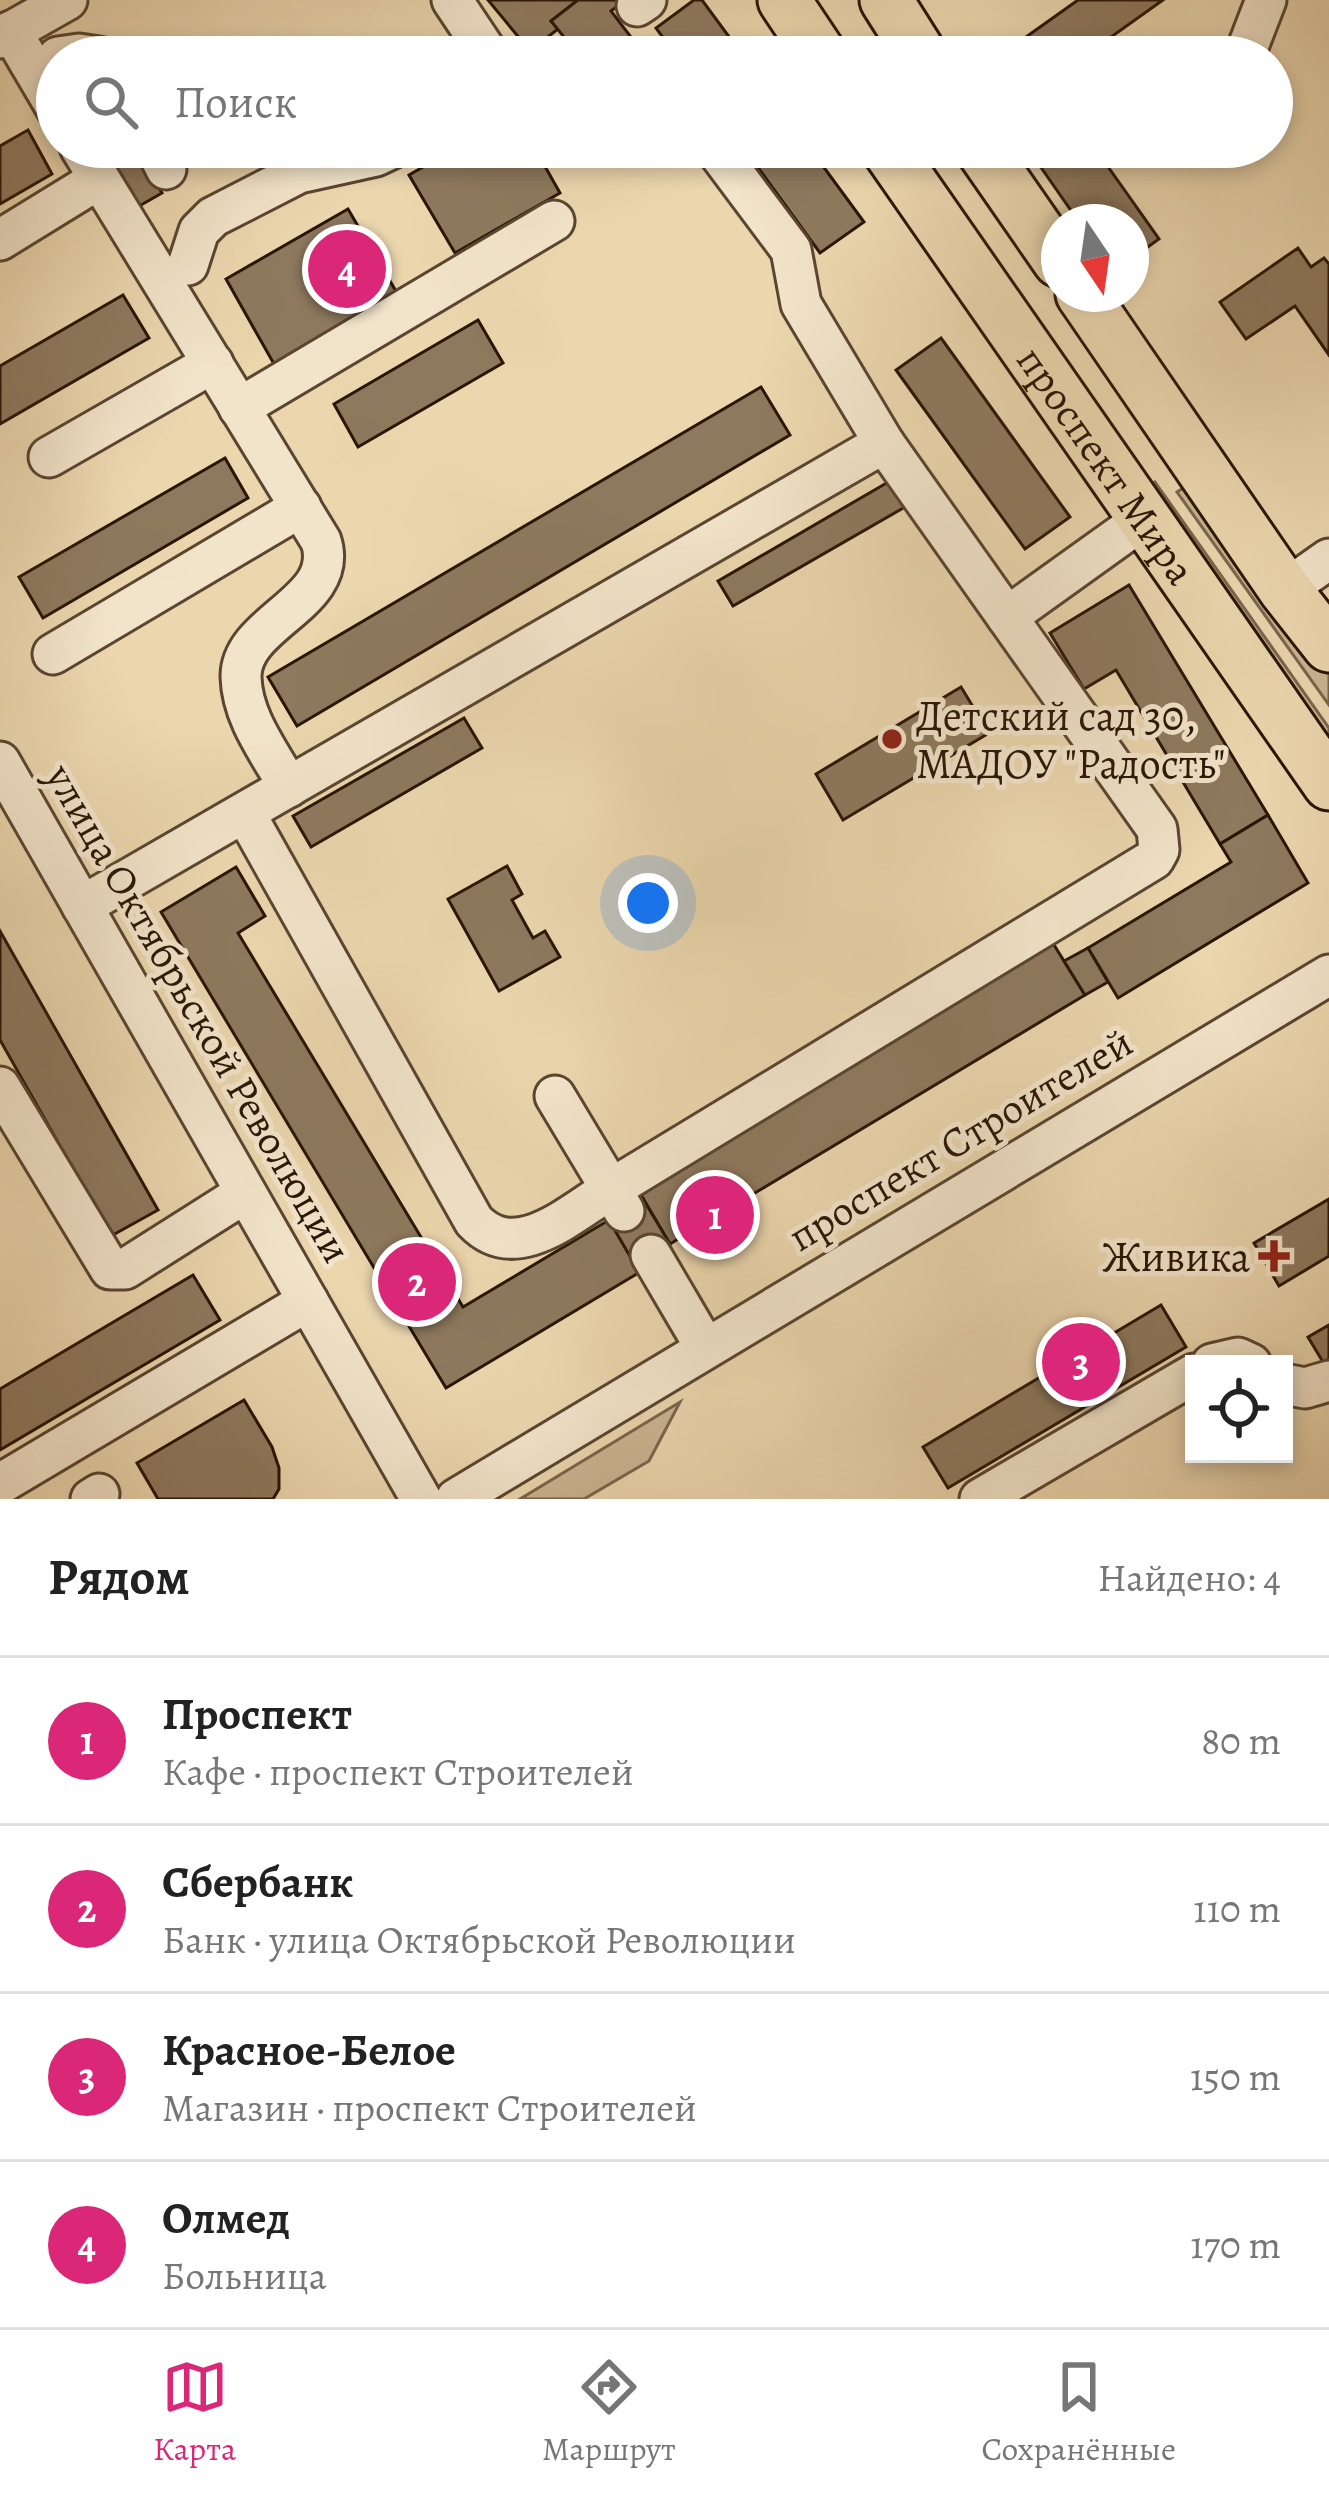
<!DOCTYPE html>
<html lang="ru">
<head>
<meta charset="utf-8">
<style>
	:root { --surface:#fff; --page:#f2f2f2; --text:#222; --muted:#767676; --line:#e0e0e0; --accent:#db2777 }
	body { margin:0; font-family:Alegreya,serif; background:var(--page); color:var(--text) }
	.controls { position:absolute; right:36px; bottom:36px; display:grid; overflow:hidden; border-radius:0px; box-shadow:0 6px 18px #0003 }
	.controls button { width:108px; height:108px; display:grid; place-items:center; padding:0; border:0; border-bottom:3px solid var(--line); background:var(--surface); color:var(--text); font:60px sans-serif }
	.compass { position:absolute; left:1041px; top:204px; width:108px; height:108px; border-radius:50%; background:var(--surface); box-shadow:0 6px 18px #0003; rotate:167deg }
	.you { position:absolute; left:648px; top:903px; width:42px; height:42px; margin:-30px; border:9px solid #fff; border-radius:50%; background:#1a73e8; box-shadow:0 0 0 18px #1a73e833 }
	.badge { display:grid; place-items:center; width:78px; height:78px; border-radius:50%; background:var(--accent); color:#fff; font-size:39px; font-weight:700 }
	.pin { position:absolute; translate:-50% -50%; border:6px solid #fff; box-shadow:0 3px 12px #0006 }
	.list { margin:0; padding:0; list-style:none }
	h2 { display:flex; justify-content:space-between; align-items:center; height:156px; margin:0; padding:0 48px; font-size:51px }
	h2 small { font-size:39px; font-weight:400; color:var(--muted) }
	.list li { display:grid; grid-template-columns:78px 1fr auto; gap:36px; align-items:center; box-sizing:border-box; height:168px; padding:0 48px; border-top:3px solid var(--line) }
	.list b { display:block; font-size:45px; white-space:nowrap }
	.list p { margin:0; font-size:39px; white-space:nowrap; color:var(--muted) }
	.list em { font-size:39px; font-style:normal; color:var(--muted) }
	.icon { flex:none; width:66px; height:66px; fill:none; stroke:currentColor; stroke-width:2; stroke-linecap:round; stroke-linejoin:round }
	.map { position:relative; flex:none; width:1329px; height:1499px; overflow:hidden }
	.search { position:absolute; background:var(--surface); box-shadow:0 6px 18px #0003; left:36px; right:36px; top:36px; height:132px; display:flex; align-items:center; gap:30px; box-sizing:border-box; padding:0 42px; border-radius:66px; color:var(--muted); font-size:45px }
	.sheet { height:828px; background:var(--surface) }
	nav { display:flex; justify-content:space-around; align-items:center; box-sizing:border-box; height:168px; border-top:3px solid var(--line); background:var(--surface); font-size:33px; color:var(--muted) }
	nav a { display:grid; justify-items:center; gap:6px }
	nav .on { color:var(--accent) }
	.map>svg:first-child { display:block }
</style>
</head>
<body>
<div class="map">
<svg width="1329" height="1499" viewBox="0 0 1329 1499">
	<rect width="100%" height="100%" fill="#ebd6ae"/>
	<filter id="stains"><feTurbulence type="fractalNoise" baseFrequency=".00167" numOctaves="4"/><feColorMatrix values="0 0 0 0 .2 0 0 0 0 .09 0 0 0 0 .02 0 0 0 .5 -.17"/></filter>
	<radialGradient id="worn" r=".72"><stop offset=".6" stop-color="#630" stop-opacity="0"/><stop offset="1" stop-color="#630" stop-opacity=".3"/></radialGradient>
	<g fill="#cab592" stroke="#7a654c" stroke-width="3">
		<polygon points="1196,480 1329,666 1329,705 1177,492"/>
		<polygon points="1155,482 1329,728 1329,760 1138,496"/>
		<polygon points="680,1402 649,1461 584,1499 520,1499"/>
	</g>
	<g fill="#8e795e" stroke="#2a1507" stroke-width="3">
		<polygon points="488,0 578,0 551,21 558,29 530,51"/>
		<polygon points="578,0 625,0 611,11 634,41 615,57 580,57 551,21"/>
		<polygon points="694,0 702,0 744,57 677,57 656,28"/>
		<polygon points="1078,0 1163,0 1083,57 998,57"/>
		<polygon points="28,130 52,174 0,204 0,146"/>
		<polygon points="98,147 135,147 162,193 134,209"/>
		<polygon points="458,147 534,147 560,193 455,253 409,175"/>
		<polygon points="743,147 809,147 864,222 820,253"/>
		<polygon points="1046,147 1094,147 1159,239 1131,259 1131,222 1079,222 1033,156"/>
		<polygon points="348,209 397,293 274,364 226,279"/>
		<polygon points="1298,248 1311,267 1324,258 1329,264 1329,355 1295,306 1246,339 1220,302"/>
		<polygon points="123,295 149,338 0,424 0,366"/>
		<polygon points="478,320 503,363 358,447 334,404"/>
		<polygon points="941,338 1070,517 1025,549 896,370"/>
		<polygon points="761,387 790,435 297,726 268,677"/>
		<polygon points="225,458 248,498 43,618 19,577"/>
		<polygon points="890,481 905,507 733,606 718,581"/>
		<polygon points="1129,585 1268,815 1220,844 1116,670 1084,689 1050,633"/>
		<polygon points="961,687 989,733 843,820 816,774"/>
		<polygon points="464,718 482,748 311,847 293,816"/>
		<polygon points="1268,815 1308,883 1118,998 1088,948 1231,862 1220,844"/>
		<polygon points="507,866 522,894 512,900 533,938 545,931 560,957 499,991 448,899"/>
		<polygon points="236,867 265,916 238,933 463,1307 609,1220 640,1272 446,1388 161,912"/>
		<polygon points="0,931 158,1210 111,1236 0,1040"/>
		<polygon points="1051,940 1085,995 670,1244 637,1188"/>
		<polygon points="1088,948 1108,982 1085,995 1064,961"/>
		<polygon points="643,1199 670,1244 635,1265 609,1220"/>
		<polygon points="1329,1199 1329,1256 1279,1286 1254,1243"/>
		<polygon points="193,1275 220,1320 0,1450 0,1389"/>
		<polygon points="1161,1305 1186,1347 948,1488 923,1447"/>
		<polygon points="1329,1325 1329,1359 1323,1362 1308,1337"/>
		<polygon points="244,1400 272,1447 279,1468 279,1489 273,1499 158,1499 137,1463"/>
	</g>
	<g fill="none" stroke-linecap="round" stroke-linejoin="round">
		<g stroke="#5a4531" stroke-width="45">
			<g id="minor">
				<polyline points="452,0 490,57"/>
				<polyline points="637,6 646,0"/>
				<polyline points="11,31 57,109"/>
				<polyline points="0,38 67,0"/>
				<polyline points="58,57 79,54 99,57"/>
				<polyline points="1244,57 1266,0"/>
				<path d="M80,147L321,541C341,603 240,621 241,677C242,718 270,753 289,787"/>
				<polyline points="155,147 166,169"/>
				<polyline points="0,240 99,179"/>
				<polyline points="188,265 199,231 213,217 299,173 376,156 395,147"/>
				<polyline points="239,408 554,221"/>
				<polyline points="49,457 213,363"/>
				<polyline points="1285,590 1329,559"/>
				<polyline points="1007,617 1145,518"/>
				<polyline points="53,654 301,507"/>
				<polyline points="0,762 421,1499"/>
				<path d="M245,813L474,1221C516,1265 570,1214 611,1189L1154,859L1159,850L1157,829L884,443L801,304L791,250L714,147"/>
				<polyline points="82,906 884,443"/>
				<polyline points="0,1087 110,1269 125,1269 245,1193"/>
				<polyline points="555,1096 624,1211"/>
				<polyline points="651,1255 705,1347"/>
				<polyline points="1212,1364 1238,1358 1251,1364"/>
				<polyline points="1284,1384 1305,1388 1329,1381"/>
				<polyline points="0,1484 308,1301"/>
				<polyline points="91,1499 99,1494"/>
				<polyline points="456,1499 1329,975"/>
				<polyline points="980,1499 1194,1374"/>
			</g>
		</g>
		<g stroke="#2a1507" stroke-width="57">
			<g id="major">
				<polyline points="784,0 822,57"/>
				<polyline points="886,0 922,57"/>
				<path id="s1" d="M886,147L1329,784"/>
				<polyline points="980,147 1059,261"/>
				<polyline points="1082,294 1285,590 1329,646"/>
			</g>
		</g>
		<use href="#minor" stroke="#f2e4ca" stroke-width="39"/>
		<use href="#major" stroke="#ebd6ae" stroke-width="51"/>
	</g>
	<g fill="#8f2418" stroke="#f2e4ca" stroke-width="4.5">
		<circle cx="892" cy="739" r="12"/>
		<path d="M1268 1238h12v12h12v12h-12v12h-12v-12h-12v-12h12z"/>
	</g>
	<g text-anchor="middle" dominant-baseline="central" stroke-width="10" stroke-linejoin="round" paint-order="stroke">
		<g font-size="42" fill="#2a1507" stroke="#f2e4ca">
			<text stroke="none"><textPath href="#s1" startOffset="387">проспект Мира</textPath></text>
			<text transform="translate(199 1013) rotate(60)">улица Октябрьской Революции</text>
			<text transform="translate(960 1139) rotate(-31)">проспект Строителей</text>
		</g>
		<g font-size="42" fill="#2a1507" stroke="#f2e4ca" text-anchor="start">
			<text x="916" y="715">Детский сад 30,<tspan x="916" dy="48">МАДОУ "Радость"</tspan></text>
			<text x="1250" y="1256" text-anchor="end">Живика</text>
		</g>
	</g>
	<rect width="100%" height="100%" filter="url(#stains)"/>
	<rect width="100%" height="100%" fill="url(#worn)"/>
</svg>
<div class="controls">
<button><svg class="icon" aria-label="locate" viewBox="0 0 24 24"><circle cx="12" cy="12" r="6"/><path d="M12 2v4M12 18v4M2 12h4M18 12h4"/></svg></button>
</div>
<svg class="compass" viewBox="-18 -18 36 36"><path d="M0-13l5 13h-10z" fill="#e53935"/><path d="M0 13l5-13h-10z" fill="#767676"/></svg>
<div class="you"></div>
<div class="pin badge" style="left:715px;top:1215px">1</div>
<div class="pin badge" style="left:417px;top:1282px">2</div>
<div class="pin badge" style="left:1081px;top:1362px">3</div>
<div class="pin badge" style="left:347px;top:269px">4</div>
<div class="search"><svg class="icon" aria-label="search" viewBox="0 0 24 24"><circle cx="10" cy="10" r="6"/><path d="M15 15l6 6"/></svg>Поиск</div>
</div>
<section class="sheet">
<h2>Рядом<small>Найдено: 4</small></h2>
<ul class="list">
<li><span class="badge">1</span><div><b>Проспект</b><p>Кафе · проспект Строителей</p></div><em>80 m</em></li>
<li><span class="badge">2</span><div><b>Сбербанк</b><p>Банк · улица Октябрьской Революции</p></div><em>110 m</em></li>
<li><span class="badge">3</span><div><b>Красное-Белое</b><p>Магазин · проспект Строителей</p></div><em>150 m</em></li>
<li><span class="badge">4</span><div><b>Олмед</b><p>Больница</p></div><em>170 m</em></li>
</ul>
</section>
<nav>
<a class="on"><svg class="icon" aria-label="map" viewBox="0 0 24 24"><path d="M3 6l6-2 6 2 6-2v14l-6 2-6-2-6 2zM9 4v14M15 6v14"/></svg>Карта</a>
<a><svg class="icon" aria-label="directions" viewBox="0 0 24 24"><path d="M12 3l9 9-9 9-9-9zM9 14v-3h6M13 9l2 2-2 2"/></svg>Маршрут</a>
<a><svg class="icon" aria-label="saved" viewBox="0 0 24 24"><path d="M7 4h10v16l-5-4-5 4z"/></svg>Сохранённые</a>
</nav>
</body>
</html>
